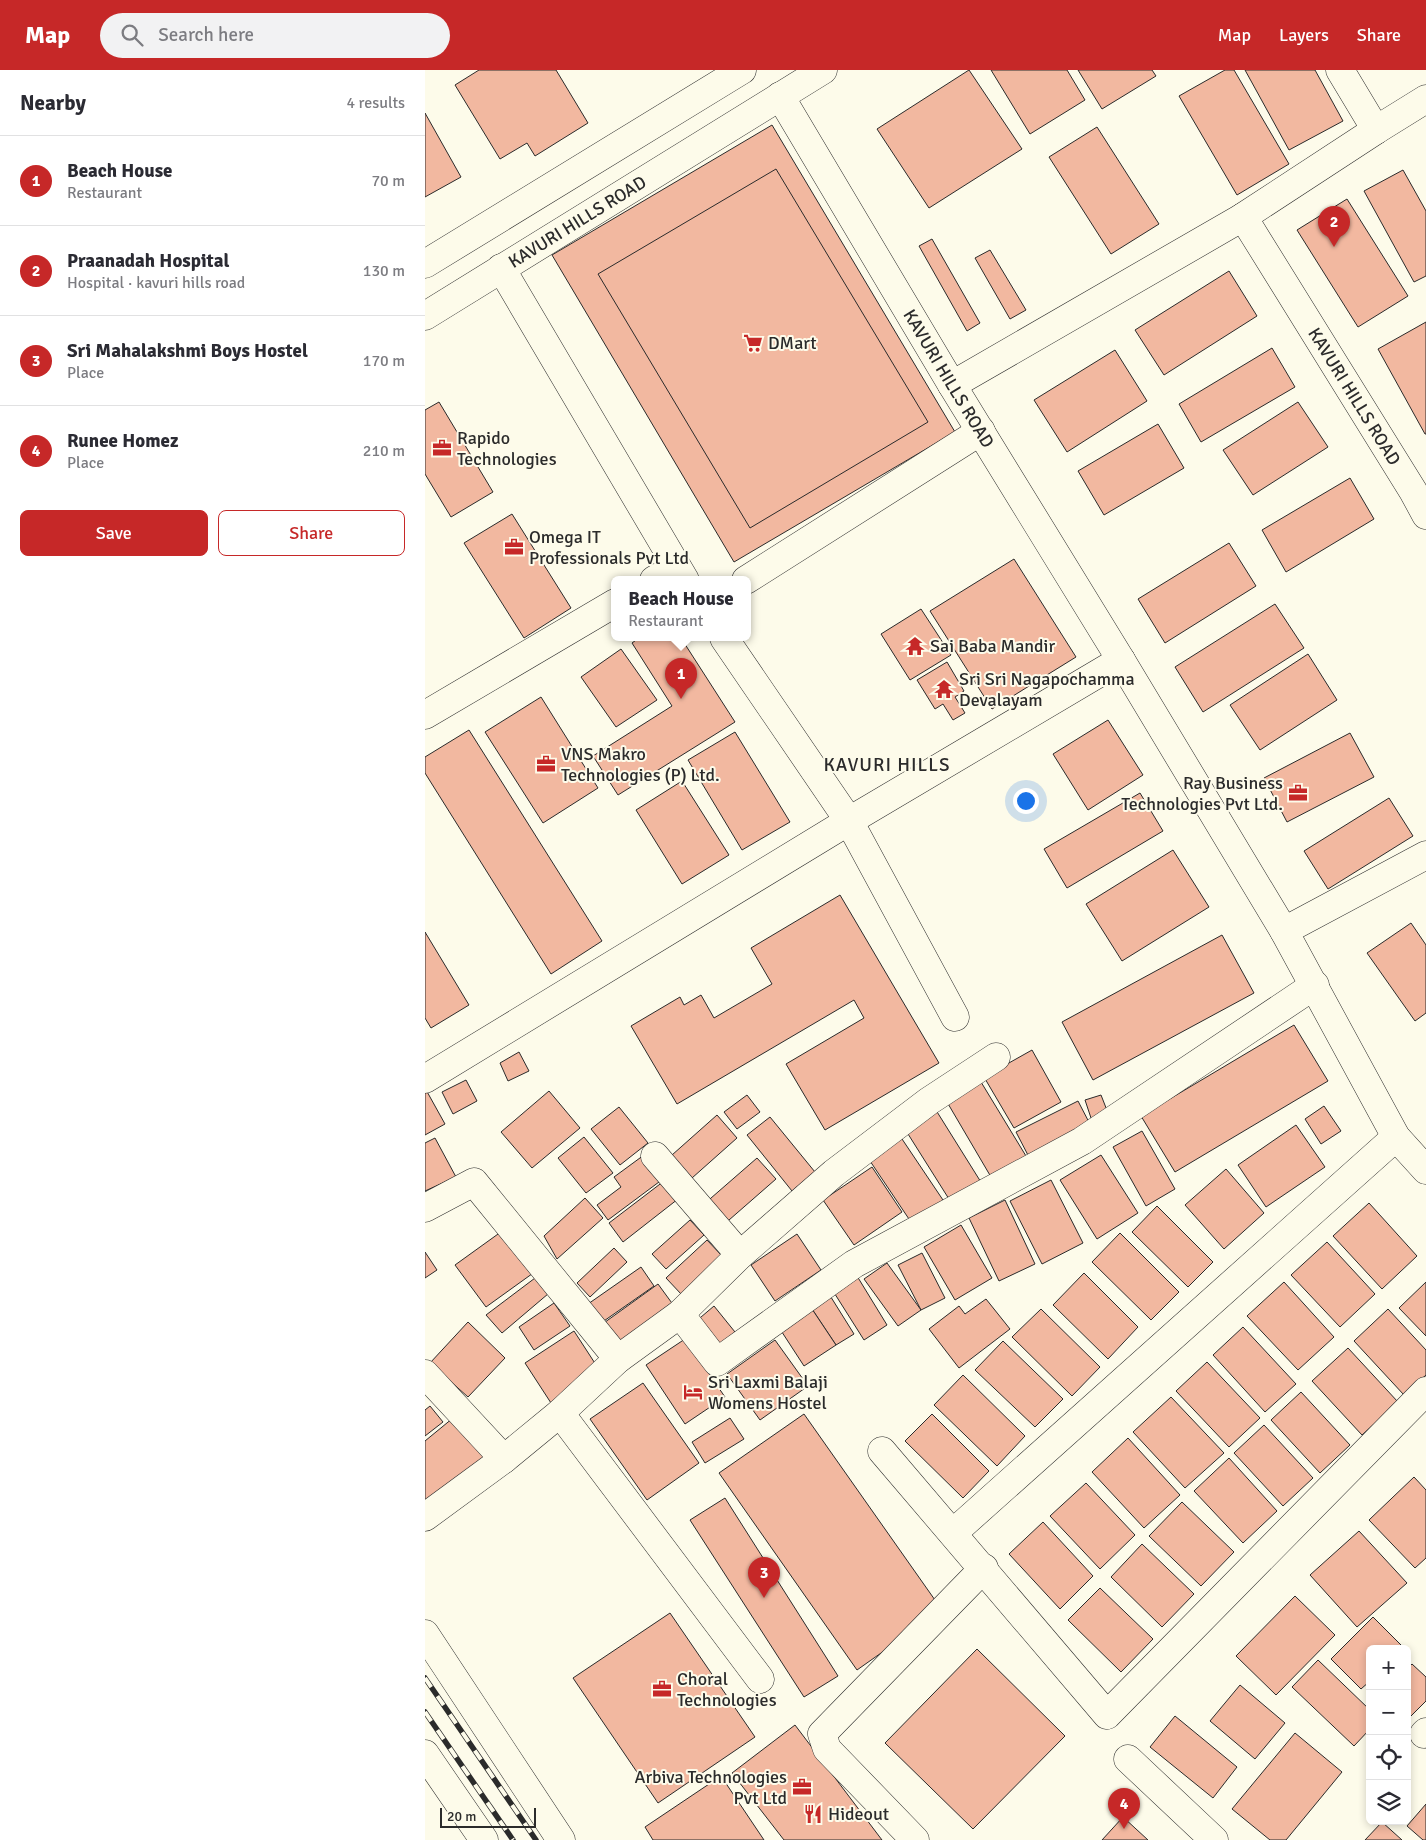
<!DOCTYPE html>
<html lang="en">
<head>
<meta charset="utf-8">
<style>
	:root { --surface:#fff; --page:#f2f2f3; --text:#2b2b33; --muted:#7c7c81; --line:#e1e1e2; --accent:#c62828 }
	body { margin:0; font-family:Signika,sans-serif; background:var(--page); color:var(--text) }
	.controls { position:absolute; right:15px; bottom:15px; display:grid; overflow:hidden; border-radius:8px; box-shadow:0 2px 8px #0003 }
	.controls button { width:45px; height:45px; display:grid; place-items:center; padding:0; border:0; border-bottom:1px solid var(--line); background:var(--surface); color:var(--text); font:25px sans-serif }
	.scale { position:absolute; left:15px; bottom:12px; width:96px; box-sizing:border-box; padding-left:5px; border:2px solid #2b2b2b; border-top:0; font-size:14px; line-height:18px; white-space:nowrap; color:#2b2b2b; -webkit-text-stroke:4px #fdfbea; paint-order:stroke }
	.you { position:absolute; left:600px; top:730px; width:18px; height:18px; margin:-12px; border:4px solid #fff; border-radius:50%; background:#1a73e8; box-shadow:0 0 0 8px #1a73e833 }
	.badge { display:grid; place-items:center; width:32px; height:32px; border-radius:50%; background:var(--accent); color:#fff; font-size:16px; font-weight:700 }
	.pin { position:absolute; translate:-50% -41px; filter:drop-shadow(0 1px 2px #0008) }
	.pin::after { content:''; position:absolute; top:26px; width:18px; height:15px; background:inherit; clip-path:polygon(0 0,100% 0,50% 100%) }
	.popup { position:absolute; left:186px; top:506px; width:140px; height:65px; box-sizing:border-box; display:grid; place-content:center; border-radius:8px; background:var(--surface); filter:drop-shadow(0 1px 4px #0005); font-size:16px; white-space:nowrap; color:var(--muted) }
	.popup b { font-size:19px; color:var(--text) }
	.popup::after { content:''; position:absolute; left:50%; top:100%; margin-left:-10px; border:10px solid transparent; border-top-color:var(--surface) }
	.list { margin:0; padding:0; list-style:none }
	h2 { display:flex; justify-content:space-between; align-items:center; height:65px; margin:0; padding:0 20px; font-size:21px }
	h2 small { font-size:16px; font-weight:400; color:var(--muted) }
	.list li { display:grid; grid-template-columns:32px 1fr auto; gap:15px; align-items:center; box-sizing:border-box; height:90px; padding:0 20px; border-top:1px solid var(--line) }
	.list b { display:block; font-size:19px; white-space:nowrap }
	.list p { margin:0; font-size:16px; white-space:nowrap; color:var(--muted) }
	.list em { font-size:16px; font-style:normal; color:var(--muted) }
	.actions { display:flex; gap:10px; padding:15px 20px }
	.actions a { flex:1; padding:11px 0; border:1px solid var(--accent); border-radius:8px; text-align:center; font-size:18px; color:var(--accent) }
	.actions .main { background:var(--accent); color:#fff }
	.icon { flex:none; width:28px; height:28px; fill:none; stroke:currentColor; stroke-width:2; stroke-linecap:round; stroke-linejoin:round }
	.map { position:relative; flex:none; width:1001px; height:1770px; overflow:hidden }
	header { display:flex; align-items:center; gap:30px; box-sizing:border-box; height:70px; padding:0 25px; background:var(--accent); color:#fff }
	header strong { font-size:24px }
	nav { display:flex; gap:28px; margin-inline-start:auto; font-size:18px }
	.search { width:350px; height:45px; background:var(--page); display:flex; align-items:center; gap:12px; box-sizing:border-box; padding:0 18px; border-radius:28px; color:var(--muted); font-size:19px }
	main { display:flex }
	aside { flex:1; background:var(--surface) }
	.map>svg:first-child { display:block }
</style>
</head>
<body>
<header>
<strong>Map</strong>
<div class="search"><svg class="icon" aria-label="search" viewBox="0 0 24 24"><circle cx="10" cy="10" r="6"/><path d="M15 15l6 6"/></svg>Search here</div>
<nav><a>Map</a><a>Layers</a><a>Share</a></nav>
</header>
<main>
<aside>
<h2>Nearby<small>4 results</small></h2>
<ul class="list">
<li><span class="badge">1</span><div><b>Beach House</b><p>Restaurant</p></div><em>70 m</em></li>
<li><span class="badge">2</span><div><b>Praanadah Hospital</b><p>Hospital · kavuri hills road</p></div><em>130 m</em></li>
<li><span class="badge">3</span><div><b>Sri Mahalakshmi Boys Hostel</b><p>Place</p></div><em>170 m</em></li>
<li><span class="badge">4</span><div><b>Runee Homez</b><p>Place</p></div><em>210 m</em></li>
</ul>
<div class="actions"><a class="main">Save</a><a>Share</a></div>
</aside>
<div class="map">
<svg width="1001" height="1770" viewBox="0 0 1001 1770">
	<rect width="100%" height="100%" fill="#fdfbea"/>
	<g fill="#f2b8a0" stroke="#2b2b2b">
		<polygon points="54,0 131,0 163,53 110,86 102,73 75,89 30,15"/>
		<polygon points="544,0 597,79 504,138 452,59"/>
		<polygon points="566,0 642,0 660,30 605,64"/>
		<polygon points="653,0 727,0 731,6 677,39"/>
		<polygon points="800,0 809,0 864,94 812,125 754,26"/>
		<polygon points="820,0 890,0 918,51 864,80"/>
		<polygon points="0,43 36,107 0,127"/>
		<polygon points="347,55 530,362 309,492 127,185"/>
		<polygon points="672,57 734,154 686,184 624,87"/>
		<polygon points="351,99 503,352 325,458 173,204"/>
		<polygon points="978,100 1001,141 1001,206 989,212 939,121"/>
		<polygon points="922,129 983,226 933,257 872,160"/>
		<polygon points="507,169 555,253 542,261 494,176"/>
		<polygon points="565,180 601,240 585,249 550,188"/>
		<polygon points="804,201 832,246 739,305 710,260"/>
		<polygon points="1001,252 1001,364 1000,364 953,279"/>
		<polygon points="847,278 870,317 776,372 754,334"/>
		<polygon points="690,280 722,331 642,382 609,330"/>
		<polygon points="14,332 68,422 26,447 0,404 0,340"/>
		<polygon points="873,332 903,377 828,425 798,380"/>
		<polygon points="733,354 759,398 679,445 653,401"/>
		<polygon points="925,408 949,449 861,502 837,460"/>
		<polygon points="87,444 146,538 99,568 39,473"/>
		<polygon points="804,473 831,516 740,573 713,529"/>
		<polygon points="589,489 651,587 567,639 505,541"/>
		<polygon points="850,534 879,578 778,642 750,597"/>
		<polygon points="496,539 526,585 485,610 456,564"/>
		<polygon points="214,568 256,568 310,652 193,725 168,686 247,636 207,573"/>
		<polygon points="196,579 232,630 191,657 156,607"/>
		<polygon points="883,584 912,630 835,680 805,635"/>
		<polygon points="522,592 539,621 530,627 540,643 528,650 518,634 510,639 492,610"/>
		<polygon points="116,627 173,718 118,753 60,662"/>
		<polygon points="683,650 718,705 663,740 628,684"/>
		<polygon points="44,660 177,871 126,904 0,703 0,687"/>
		<polygon points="310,662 365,752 317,780 263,690"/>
		<polygon points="925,663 949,707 862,752 839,708"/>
		<polygon points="257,711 304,785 257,814 211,740"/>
		<polygon points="715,723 738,761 642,818 619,779"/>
		<polygon points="964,728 988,766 903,819 879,781"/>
		<polygon points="748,780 784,837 697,891 661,834"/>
		<polygon points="415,825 514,993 400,1060 361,994 439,948 429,930 252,1034 206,956 255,927 259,935 276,925 289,948 347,914 326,878"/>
		<polygon points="986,853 1001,875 1001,943 990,951 942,883"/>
		<polygon points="0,862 44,935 6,958 0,948"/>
		<polygon points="797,865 829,923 668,1010 637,952"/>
		<polygon points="869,955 903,1011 750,1102 716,1046"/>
		<polygon points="607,980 636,1032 589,1058 559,1007"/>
		<polygon points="94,982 104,1001 83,1011 75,993"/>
		<polygon points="41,1010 52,1031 28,1044 17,1022"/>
		<polygon points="556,1012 601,1086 566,1107 522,1032"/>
		<polygon points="0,1018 20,1054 0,1065"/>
		<polygon points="124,1021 155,1058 107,1098 76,1062"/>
		<polygon points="322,1025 335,1042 312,1059 299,1042"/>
		<polygon points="676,1025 685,1048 668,1054 660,1030"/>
		<polygon points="653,1031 667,1058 605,1089 591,1062"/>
		<polygon points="899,1036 916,1061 896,1074 880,1049"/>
		<polygon points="194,1037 223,1073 195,1095 166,1059"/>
		<polygon points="509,1037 559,1117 529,1137 478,1056"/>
		<polygon points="292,1045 312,1068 267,1108 247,1085"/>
		<polygon points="345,1047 390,1102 367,1121 322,1065"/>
		<polygon points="871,1055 900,1097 841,1137 813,1095"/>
		<polygon points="717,1061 750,1119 721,1136 688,1077"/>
		<polygon points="475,1066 520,1133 488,1155 443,1088"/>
		<polygon points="159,1067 188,1103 161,1123 133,1088"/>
		<polygon points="10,1068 31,1107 0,1121 0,1073"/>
		<polygon points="219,1085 238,1109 183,1150 172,1135 196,1117 189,1107"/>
		<polygon points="676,1085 713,1143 672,1169 635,1110"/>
		<polygon points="332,1088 351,1109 296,1157 278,1135"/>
		<polygon points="447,1097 477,1142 429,1175 398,1130"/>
		<polygon points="801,1099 839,1143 799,1179 760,1135"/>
		<polygon points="626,1110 658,1173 617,1194 585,1131"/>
		<polygon points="239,1111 253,1129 198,1172 184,1153"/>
		<polygon points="160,1128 178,1148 132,1189 119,1166"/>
		<polygon points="580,1130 610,1194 574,1211 544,1148"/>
		<polygon points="944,1133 992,1186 957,1219 908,1166"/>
		<polygon points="732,1136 788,1192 763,1217 707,1162"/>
		<polygon points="265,1150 279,1165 241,1199 227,1184"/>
		<polygon points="536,1155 567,1208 530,1230 499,1177"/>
		<polygon points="80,1159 111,1201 61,1237 30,1195"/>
		<polygon points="695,1163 754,1222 726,1250 667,1192"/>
		<polygon points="372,1164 396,1200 350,1231 326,1195"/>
		<polygon points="282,1170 298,1187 257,1225 241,1208"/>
		<polygon points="902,1172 950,1224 915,1257 866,1205"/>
		<polygon points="189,1178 202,1192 165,1227 152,1213"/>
		<polygon points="0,1182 12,1200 0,1208"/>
		<polygon points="497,1183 520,1228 496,1240 473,1195"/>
		<polygon points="462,1193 496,1240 473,1256 439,1209"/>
		<polygon points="216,1197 229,1216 176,1253 163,1234"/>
		<polygon points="118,1202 130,1218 77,1263 61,1245"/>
		<polygon points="659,1203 713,1257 683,1289 628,1235"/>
		<polygon points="432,1206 462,1255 439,1270 408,1221"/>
		<polygon points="859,1212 909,1267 873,1300 822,1246"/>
		<polygon points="1001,1212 1001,1266 974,1238"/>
		<polygon points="233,1214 252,1240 194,1282 176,1255"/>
		<polygon points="404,1224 429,1264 411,1275 385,1236"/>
		<polygon points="561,1229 585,1259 534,1298 504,1259 534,1236 540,1244"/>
		<polygon points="129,1233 145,1256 109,1280 94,1257"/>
		<polygon points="289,1236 310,1262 290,1279 269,1253"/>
		<polygon points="385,1236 411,1275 379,1296 353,1256"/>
		<polygon points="616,1239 675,1297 647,1326 587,1267"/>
		<polygon points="963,1239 1001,1280 1001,1305 979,1325 929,1271"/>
		<polygon points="43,1252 80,1288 43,1327 5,1293"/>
		<polygon points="818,1257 871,1314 840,1342 788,1285"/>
		<polygon points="149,1261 175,1301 126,1333 100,1293"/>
		<polygon points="260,1269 300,1327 260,1354 221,1295"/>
		<polygon points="350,1270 383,1316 335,1350 302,1304"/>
		<polygon points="578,1271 638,1329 610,1357 550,1300"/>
		<polygon points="923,1278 973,1332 937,1365 887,1311"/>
		<polygon points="782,1292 835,1348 804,1377 751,1321"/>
		<polygon points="538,1305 600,1366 572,1396 509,1335"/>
		<polygon points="218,1313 274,1393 222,1430 165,1349"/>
		<polygon points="876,1322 925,1375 895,1403 846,1350"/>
		<polygon points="746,1327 799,1383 760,1418 708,1362"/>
		<polygon points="5,1336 18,1352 0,1366 0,1340"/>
		<polygon points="379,1344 517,1540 432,1600 294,1403"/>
		<polygon points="507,1344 564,1401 538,1428 480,1371"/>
		<polygon points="28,1348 62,1388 0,1432 0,1371"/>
		<polygon points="305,1348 319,1369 280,1393 267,1372"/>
		<polygon points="839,1355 888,1408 858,1436 809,1383"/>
		<polygon points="703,1368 755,1425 719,1458 667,1402"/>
		<polygon points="804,1388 852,1441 818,1473 769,1421"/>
		<polygon points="989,1407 1001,1420 1001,1488 990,1498 944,1450"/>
		<polygon points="661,1413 710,1465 675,1499 625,1446"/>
		<polygon points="300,1428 413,1606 379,1627 265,1450"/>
		<polygon points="757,1432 809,1482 776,1516 724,1466"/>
		<polygon points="618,1452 668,1506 635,1539 584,1484"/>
		<polygon points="934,1461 982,1513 932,1557 885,1505"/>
		<polygon points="717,1474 769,1524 737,1557 686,1507"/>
		<polygon points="675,1518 728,1569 696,1602 643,1550"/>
		<polygon points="870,1526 910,1565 851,1625 811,1586"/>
		<polygon points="245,1543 330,1667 233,1733 148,1608"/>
		<polygon points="948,1547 978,1577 945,1579 945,1611 936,1619 906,1589"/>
		<polygon points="552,1579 640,1666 548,1759 460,1673"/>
		<polygon points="893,1590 945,1640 945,1659 929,1676 867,1617"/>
		<polygon points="987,1594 1001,1607 1001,1631 982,1650 982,1599"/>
		<polygon points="815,1615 860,1653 830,1689 785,1651"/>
		<polygon points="750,1646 812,1697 788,1728 725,1677"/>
		<polygon points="370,1655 457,1770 359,1770 307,1703"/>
		<polygon points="870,1663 917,1702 861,1770 845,1770 807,1739"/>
		<polygon points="296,1706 339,1770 228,1770 220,1757"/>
		<polygon points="1001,1734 1001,1770 998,1770 982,1756"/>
		<polygon points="698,1747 723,1770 677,1770"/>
		<polygon points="957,1752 977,1770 940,1770"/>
	</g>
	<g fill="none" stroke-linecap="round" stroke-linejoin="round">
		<g stroke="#2b2b2b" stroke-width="29">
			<g id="minor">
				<path id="s1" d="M915,0L951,60L818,147L988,421L1001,445"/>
				<path id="s2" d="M355,26L527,315L696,590L859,861L971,1067L1001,1100"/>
				<polyline points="951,60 1001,29"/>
				<polyline points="0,194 317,0"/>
				<polyline points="76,198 260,510"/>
				<path id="s3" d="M0,246L398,0"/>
				<polyline points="527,315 818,147"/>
				<polyline points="229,510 251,497"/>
				<polyline points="321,510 556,361"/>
				<polyline points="299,568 424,751 530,947"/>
				<polyline points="0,645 190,533"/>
				<polyline points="859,861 1001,785"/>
				<polyline points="0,1009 424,751 696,590"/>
				<polyline points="230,1086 315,1185"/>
				<polyline points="0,1138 49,1112 193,1289"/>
				<polyline points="255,1244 292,1292 429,1194 657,1071 890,915"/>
				<polyline points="0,1304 79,1389"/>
				<polyline points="135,1343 335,1609"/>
				<polyline points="457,1381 682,1645 1001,1321"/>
				<polyline points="0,1447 79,1389 135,1343 193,1289 255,1244 315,1185 409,1103 504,1031 571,987"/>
				<polyline points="528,1463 971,1067"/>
				<polyline points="999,1664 1001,1662"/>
				<polyline points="703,1689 789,1770"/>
				<polyline points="490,1770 402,1679 397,1664 559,1498"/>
			</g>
		</g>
		<g stroke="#2b2b2b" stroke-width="29">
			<g id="major">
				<polyline points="0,1564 136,1770"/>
				<polyline points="0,1684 59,1770"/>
			</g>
		</g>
		<use href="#minor" stroke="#fdfbea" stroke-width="28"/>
		<use href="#major" stroke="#fdfbea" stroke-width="28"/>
		<g stroke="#2b2b2b" stroke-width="5.5">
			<g id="rail">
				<polyline points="0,1608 111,1770"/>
				<polyline points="0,1642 88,1770"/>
			</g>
		</g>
		<use href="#rail" stroke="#fdfbea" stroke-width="4" stroke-dasharray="11" stroke-linecap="butt"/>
	</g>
	<defs>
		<g id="supermarket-bare" transform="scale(1.5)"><path d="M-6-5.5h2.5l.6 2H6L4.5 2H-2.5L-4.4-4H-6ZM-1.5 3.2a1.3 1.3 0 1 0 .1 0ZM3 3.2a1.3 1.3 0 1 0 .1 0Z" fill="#c62828" stroke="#fdfbea" stroke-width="2.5" paint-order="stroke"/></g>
		<g id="office-bare" transform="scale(1.5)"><path d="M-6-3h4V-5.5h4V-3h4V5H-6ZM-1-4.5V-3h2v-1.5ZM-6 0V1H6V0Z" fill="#c62828" stroke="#fdfbea" stroke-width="2.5" paint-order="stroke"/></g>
		<g id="temple-bare" transform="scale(1.5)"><path d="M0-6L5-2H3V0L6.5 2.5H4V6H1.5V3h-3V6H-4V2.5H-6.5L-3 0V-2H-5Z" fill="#c62828" stroke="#fdfbea" stroke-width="2.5" paint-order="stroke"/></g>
		<g id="hotel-bare" transform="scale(1.5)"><path d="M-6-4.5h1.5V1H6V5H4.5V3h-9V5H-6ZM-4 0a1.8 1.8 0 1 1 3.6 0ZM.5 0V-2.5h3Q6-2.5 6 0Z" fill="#c62828" stroke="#fdfbea" stroke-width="2.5" paint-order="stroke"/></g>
		<g id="restaurant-bare" transform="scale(1.5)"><path d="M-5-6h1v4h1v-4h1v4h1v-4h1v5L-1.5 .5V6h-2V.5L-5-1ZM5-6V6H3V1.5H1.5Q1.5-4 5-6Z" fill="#c62828" stroke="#fdfbea" stroke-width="2.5" paint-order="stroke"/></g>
	</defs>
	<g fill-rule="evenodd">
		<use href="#supermarket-bare" x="328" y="273"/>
		<use href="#office-bare" x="17" y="378"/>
		<use href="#office-bare" x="89" y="477"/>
		<use href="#temple-bare" x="490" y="576"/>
		<use href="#temple-bare" x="519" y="619"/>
		<use href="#office-bare" x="121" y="694"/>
		<use href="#office-bare" x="873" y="723"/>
		<use href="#hotel-bare" x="268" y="1322"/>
		<use href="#office-bare" x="237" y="1619"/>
		<use href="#office-bare" x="377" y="1717"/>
		<use href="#restaurant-bare" x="388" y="1744"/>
	</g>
	<g text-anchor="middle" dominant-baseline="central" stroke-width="4" stroke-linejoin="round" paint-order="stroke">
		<g font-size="18" fill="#2b2b2b" stroke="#fdfbea">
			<text stroke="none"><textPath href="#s3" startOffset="179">KAVURI HILLS ROAD</textPath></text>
			<text stroke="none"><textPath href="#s2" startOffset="329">KAVURI HILLS ROAD</textPath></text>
			<text stroke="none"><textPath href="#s1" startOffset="440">KAVURI HILLS ROAD</textPath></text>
		</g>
		<g font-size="18" fill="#2b2b2b" stroke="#fdfbea" text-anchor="start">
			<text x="343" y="273">DMart</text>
			<text x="32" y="368">Rapido<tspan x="32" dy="21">Technologies</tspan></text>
			<text x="104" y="467">Omega IT<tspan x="104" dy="21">Professionals Pvt Ltd</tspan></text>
			<text x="505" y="576">Sai Baba Mandir</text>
			<text x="534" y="609">Sri Sri Nagapochamma<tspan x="534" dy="21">Devalayam</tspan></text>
			<text x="136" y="684">VNS Makro<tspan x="136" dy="21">Technologies (P) Ltd.</tspan></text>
			<text x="858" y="713" text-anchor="end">Ray Business<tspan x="858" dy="21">Technologies Pvt Ltd.</tspan></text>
			<text x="283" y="1312">Sri Laxmi Balaji<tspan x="283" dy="21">Womens Hostel</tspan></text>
			<text x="252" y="1609">Choral<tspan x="252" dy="21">Technologies</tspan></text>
			<text x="362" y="1707" text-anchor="end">Arbiva Technologies<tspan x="362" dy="21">Pvt Ltd</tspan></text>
			<text x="403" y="1744">Hideout</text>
		</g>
		<g font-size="19" letter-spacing="1" fill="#2b2b2b" stroke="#fdfbea">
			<text x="462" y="695">KAVURI HILLS</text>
		</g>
	</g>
</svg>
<div class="controls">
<button>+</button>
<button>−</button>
<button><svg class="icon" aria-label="locate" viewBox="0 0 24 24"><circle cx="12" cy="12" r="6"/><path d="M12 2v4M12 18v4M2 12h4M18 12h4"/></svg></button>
<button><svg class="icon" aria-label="layers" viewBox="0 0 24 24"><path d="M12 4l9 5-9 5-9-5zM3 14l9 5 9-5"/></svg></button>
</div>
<div class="scale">20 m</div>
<div class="you"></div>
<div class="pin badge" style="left:256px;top:629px">1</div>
<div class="popup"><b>Beach House</b>Restaurant</div>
<div class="pin badge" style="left:909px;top:177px">2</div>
<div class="pin badge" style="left:339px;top:1528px">3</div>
<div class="pin badge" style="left:699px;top:1759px">4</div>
</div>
</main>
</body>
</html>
